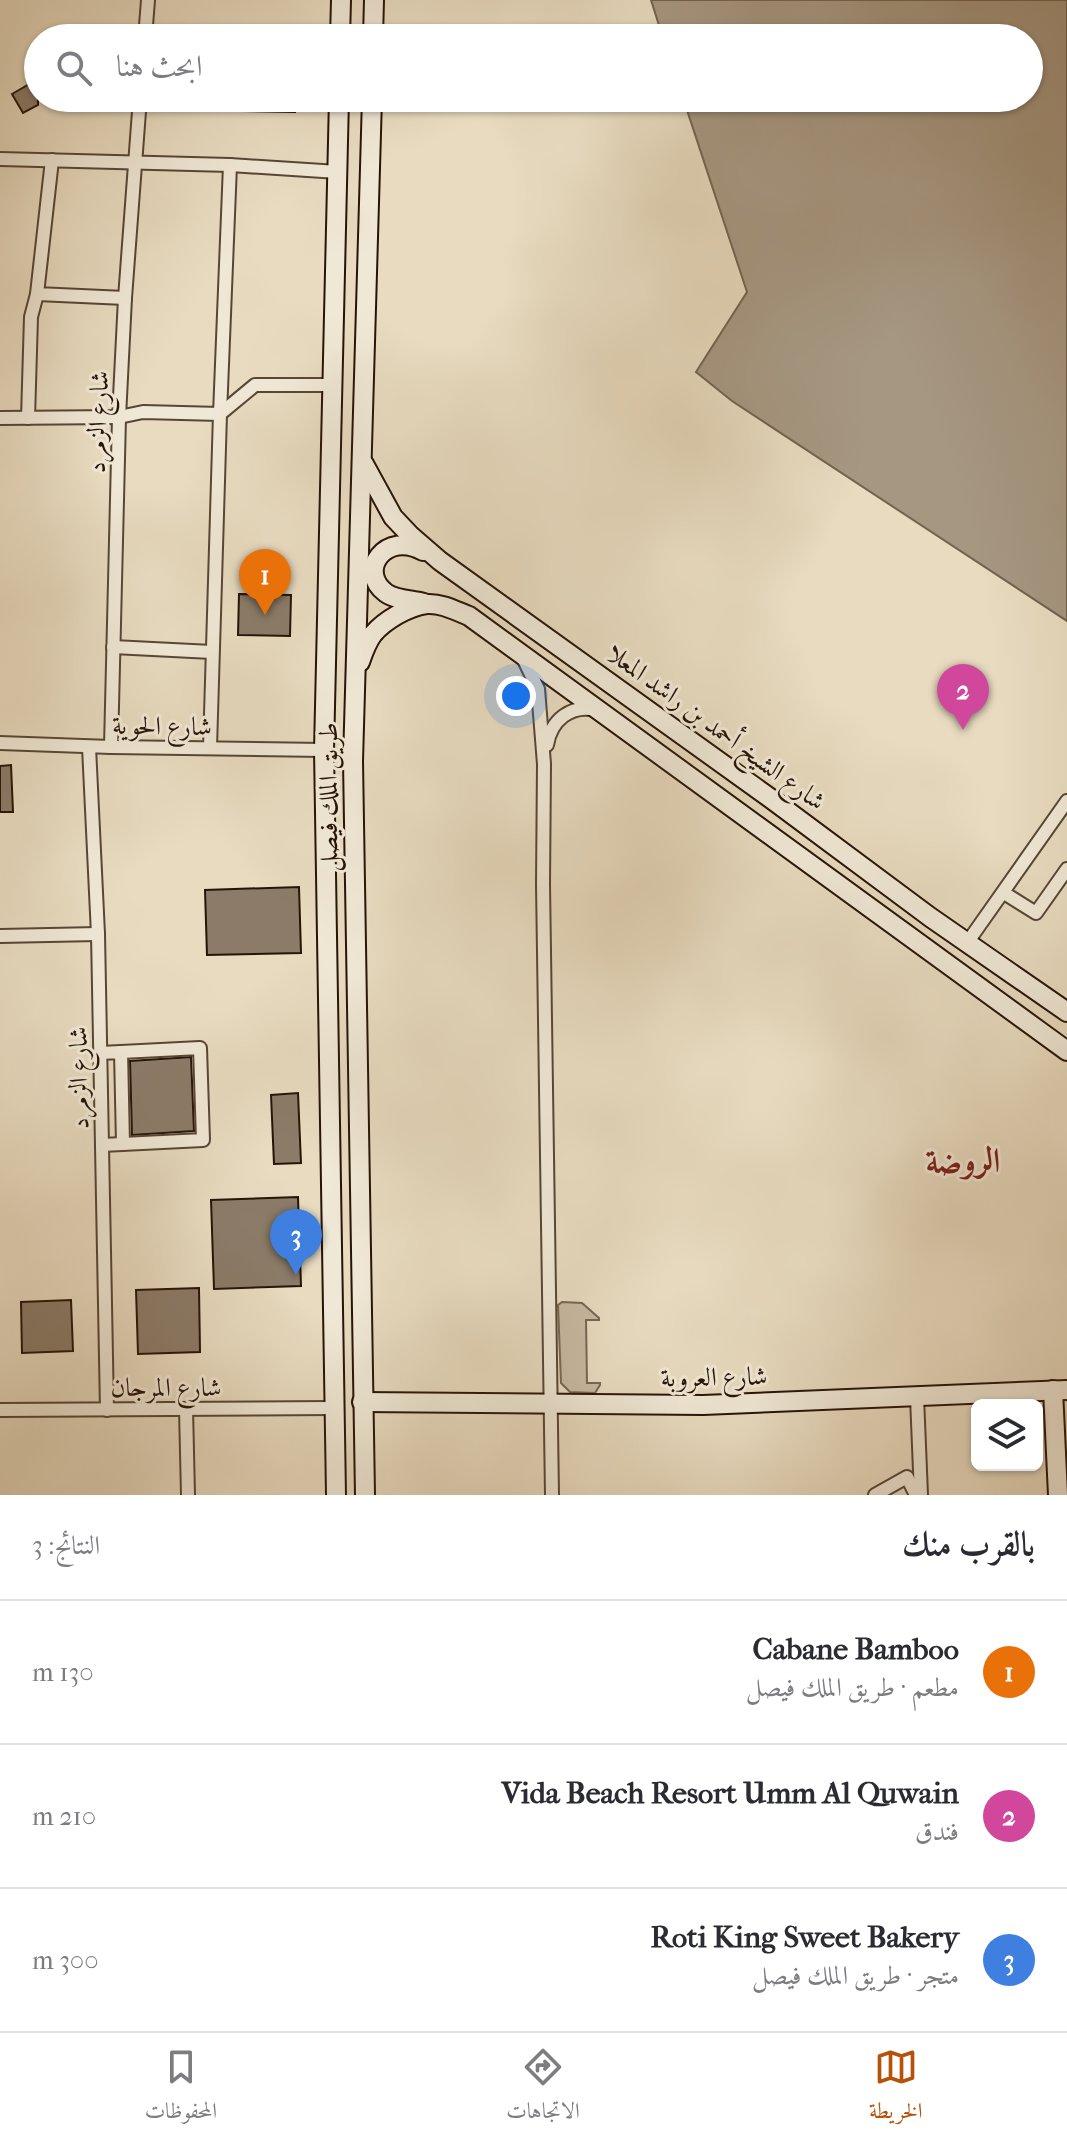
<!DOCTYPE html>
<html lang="ar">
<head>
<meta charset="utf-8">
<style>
	:root { --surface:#fff; --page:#f2f2f3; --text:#2b2b33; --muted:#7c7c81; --line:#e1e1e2; --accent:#b45309 }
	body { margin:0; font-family:"IM FELL French Canon",Amiri,serif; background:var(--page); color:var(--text); direction:rtl }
	.controls { position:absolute; right:24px; bottom:24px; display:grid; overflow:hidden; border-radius:12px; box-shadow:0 2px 6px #0004 }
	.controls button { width:72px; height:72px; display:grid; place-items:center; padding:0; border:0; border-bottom:2px solid var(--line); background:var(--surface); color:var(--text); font:40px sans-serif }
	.you { position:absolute; left:516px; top:696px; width:28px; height:28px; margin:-20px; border:6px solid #fff; border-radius:50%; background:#1a73e8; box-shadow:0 0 0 12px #1a73e833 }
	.badge { display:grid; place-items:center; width:52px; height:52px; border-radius:50%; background:var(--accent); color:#fff; font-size:26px; font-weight:700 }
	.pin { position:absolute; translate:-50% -66px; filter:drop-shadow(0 2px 4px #0008) }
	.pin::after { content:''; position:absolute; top:42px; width:28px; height:24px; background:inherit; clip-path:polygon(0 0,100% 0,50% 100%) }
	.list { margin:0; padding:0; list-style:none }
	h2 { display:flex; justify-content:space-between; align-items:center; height:104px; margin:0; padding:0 32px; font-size:34px }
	h2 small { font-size:26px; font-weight:400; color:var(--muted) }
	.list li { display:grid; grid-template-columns:52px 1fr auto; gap:24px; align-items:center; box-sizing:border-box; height:144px; padding:0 32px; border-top:2px solid var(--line) }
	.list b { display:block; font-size:30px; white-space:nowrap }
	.list p { margin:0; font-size:26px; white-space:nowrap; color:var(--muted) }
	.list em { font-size:26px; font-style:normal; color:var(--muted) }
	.icon { flex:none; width:44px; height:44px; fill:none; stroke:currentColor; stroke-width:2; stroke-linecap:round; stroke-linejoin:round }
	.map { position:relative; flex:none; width:1067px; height:1495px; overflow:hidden; direction:ltr }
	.search { position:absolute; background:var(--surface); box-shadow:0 2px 6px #0004; left:24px; right:24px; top:24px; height:88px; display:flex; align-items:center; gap:20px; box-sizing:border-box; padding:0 28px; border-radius:44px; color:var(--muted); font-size:30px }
	.sheet { height:536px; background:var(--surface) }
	nav { display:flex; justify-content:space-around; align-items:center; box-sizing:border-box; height:112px; border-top:2px solid var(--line); background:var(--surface); font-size:22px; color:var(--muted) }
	nav a { display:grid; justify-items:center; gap:4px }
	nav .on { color:var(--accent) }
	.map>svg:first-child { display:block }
</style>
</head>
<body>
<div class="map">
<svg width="1067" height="1495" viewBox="0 0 1067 1495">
	<rect width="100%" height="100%" fill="#e8dbc0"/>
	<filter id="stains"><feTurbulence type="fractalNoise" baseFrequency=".0025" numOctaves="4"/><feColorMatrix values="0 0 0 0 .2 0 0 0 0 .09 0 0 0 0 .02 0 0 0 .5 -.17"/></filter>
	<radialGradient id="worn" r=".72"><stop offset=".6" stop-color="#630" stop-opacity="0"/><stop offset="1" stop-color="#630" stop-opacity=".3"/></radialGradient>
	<polygon fill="#c7b9a1" stroke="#776654" stroke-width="2" points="562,1302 582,1303 599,1318 599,1320 586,1320 587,1383 600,1383 600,1385 595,1393 570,1392 561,1383 558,1305"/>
	<polygon fill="#a69781" stroke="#736351" stroke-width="2" points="651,0 1067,0 1067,621 732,401 696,372 747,292 683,98 1029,98 1029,38 663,38"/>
	<g fill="#8b7b68" stroke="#271408" stroke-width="2">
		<polygon points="38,79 38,105 23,113 12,94"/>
		<polygon points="241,98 295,98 295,112 241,111"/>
		<polygon points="239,594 291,595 290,636 238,635"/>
		<polygon points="11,765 13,812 0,812 0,766"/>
		<polygon points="299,887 301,953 207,955 205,890"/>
		<polygon points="191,1057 194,1131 132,1135 130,1061"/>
		<polygon points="298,1093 301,1163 274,1164 271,1095"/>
		<polygon points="298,1197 301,1286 214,1289 211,1200"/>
		<polygon points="199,1288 200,1352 138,1354 136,1290"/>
		<polygon points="71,1300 73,1351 22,1353 21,1302"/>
	</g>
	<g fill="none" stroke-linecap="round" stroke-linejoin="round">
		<g stroke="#574636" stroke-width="16">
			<g id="street">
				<polyline points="145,38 148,0"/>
				<polyline points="0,159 230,165 338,172"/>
				<polyline points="52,160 37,294 125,298"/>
				<polyline points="0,418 119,417 143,412 220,414 230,165"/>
				<polyline points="28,418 31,317 37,294"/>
				<polyline points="113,647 212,652"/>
				<polyline points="523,658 538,689 544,764 543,884 552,1495"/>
				<polyline points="0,743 111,747 324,750"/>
				<path d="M547,745C551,720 571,704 596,710"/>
				<polyline points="89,747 98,934 107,1410"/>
				<polyline points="111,747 119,417 125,298 140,98"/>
				<polyline points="210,748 220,414 255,385 333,385"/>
				<polyline points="1004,893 1036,913 1067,869"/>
				<polyline points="0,936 98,934"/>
				<polyline points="967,943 1067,801"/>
				<polyline points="100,1053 121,1052 123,1144"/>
				<polyline points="102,1145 203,1140 200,1048 121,1052"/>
				<polyline points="917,1397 921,1495"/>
				<polyline points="186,1409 188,1495"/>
				<polyline points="0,1410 333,1408"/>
				<polyline points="875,1495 907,1477 916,1495"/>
			</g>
		</g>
		<g stroke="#271408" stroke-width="22">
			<g id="secondary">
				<polyline points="340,38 341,0"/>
				<polyline points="373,38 374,0"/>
				<polyline points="364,464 393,517 410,535 440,561 770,798 930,917 1067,1012"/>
				<path d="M423,551C386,530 356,571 386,593C396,600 413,600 424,603"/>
				<path d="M360,662C363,653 367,642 373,634C385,620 409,606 427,604C442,603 456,611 469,616L1067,1051"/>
				<polyline points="1053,1390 1058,1495"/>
				<polyline points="362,1402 703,1405 1067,1390"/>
				<polyline points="336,1495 324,750 339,98"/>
				<polyline points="365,1495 353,761 372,98"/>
			</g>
		</g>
		<use href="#street" stroke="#f0e8d6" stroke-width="12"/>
		<use href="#secondary" stroke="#f0e8d6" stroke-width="18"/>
	</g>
	<g text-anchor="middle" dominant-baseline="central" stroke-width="6" stroke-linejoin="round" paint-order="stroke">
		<g font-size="26" fill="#271408" stroke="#f0e8d6">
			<text transform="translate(98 422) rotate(-88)">شارع الزمرد</text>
			<text transform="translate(162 726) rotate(1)">شارع الحوية</text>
			<text transform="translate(716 727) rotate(36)">شارع الشيخ أحمد بن راشد المعلا</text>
			<text transform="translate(328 797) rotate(-90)">طريق الملك فيصل</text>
			<text transform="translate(79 1078) rotate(-91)">شارع الزمرد</text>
			<text transform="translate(714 1377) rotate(-1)">شارع العروبة</text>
			<text x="166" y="1387">شارع المرجان</text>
		</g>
		<g font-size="34" font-weight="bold" fill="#7a1f14" stroke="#f0e8d6">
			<text x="963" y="1161">الروضة</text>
		</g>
	</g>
	<rect width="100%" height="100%" filter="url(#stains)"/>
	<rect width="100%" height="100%" fill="url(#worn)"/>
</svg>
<div class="controls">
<button><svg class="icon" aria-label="layers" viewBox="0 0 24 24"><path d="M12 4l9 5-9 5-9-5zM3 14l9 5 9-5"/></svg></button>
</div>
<div class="you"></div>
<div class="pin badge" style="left:265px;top:615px;background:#e8710a">1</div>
<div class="pin badge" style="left:963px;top:730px;background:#d1479c">2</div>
<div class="pin badge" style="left:296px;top:1275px;background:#3f7fe0">3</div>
<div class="search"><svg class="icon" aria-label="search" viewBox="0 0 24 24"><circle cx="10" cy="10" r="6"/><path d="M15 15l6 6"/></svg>ابحث هنا</div>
</div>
<section class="sheet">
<h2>بالقرب منك<small>النتائج: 3</small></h2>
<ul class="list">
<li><span class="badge" style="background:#e8710a">1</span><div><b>Cabane Bamboo</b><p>مطعم · طريق الملك فيصل</p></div><em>130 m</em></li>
<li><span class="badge" style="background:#d1479c">2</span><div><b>Vida Beach Resort Umm Al Quwain</b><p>فندق</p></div><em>210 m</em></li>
<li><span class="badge" style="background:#3f7fe0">3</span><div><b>Roti King Sweet Bakery</b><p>متجر · طريق الملك فيصل</p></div><em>300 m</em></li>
</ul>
</section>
<nav>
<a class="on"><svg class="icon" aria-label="map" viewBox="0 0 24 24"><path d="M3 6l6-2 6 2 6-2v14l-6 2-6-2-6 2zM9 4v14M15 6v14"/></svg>الخريطة</a>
<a><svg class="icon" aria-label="directions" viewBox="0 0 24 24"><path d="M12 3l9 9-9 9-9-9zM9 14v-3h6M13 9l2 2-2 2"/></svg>الاتجاهات</a>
<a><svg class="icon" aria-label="saved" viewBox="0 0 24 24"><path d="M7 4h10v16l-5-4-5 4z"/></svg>المحفوظات</a>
</nav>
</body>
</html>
